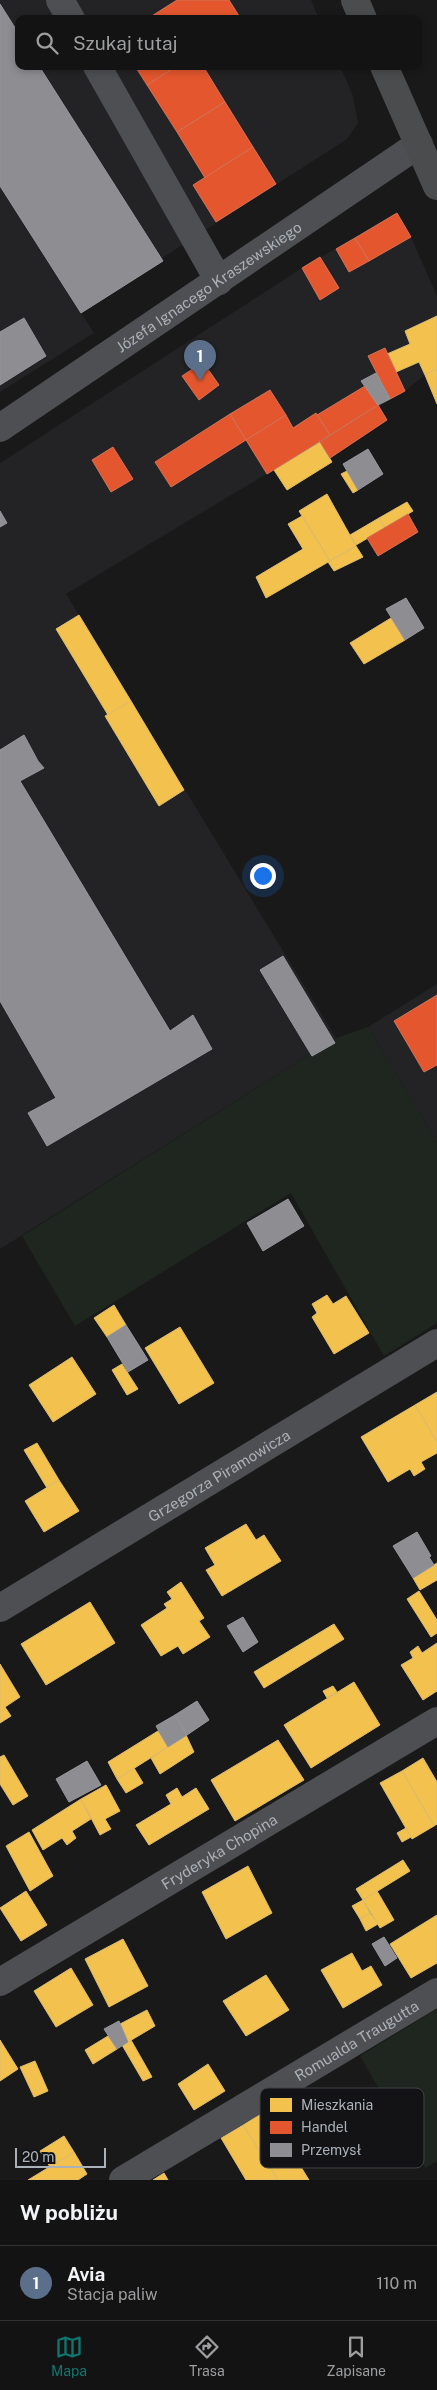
<!DOCTYPE html>
<html lang="pl">
<head>
<meta charset="utf-8">
<style>
	:root { --surface:#131313; --page:#202021; --text:#f1f3f6; --muted:#9d9ea0; --line:#323233; --accent:#0f766e }
	body { margin:0; font-family:"Public Sans",sans-serif; background:var(--page); color:var(--text) }
	.scale { position:absolute; left:15px; bottom:12px; width:91px; box-sizing:border-box; padding-left:5px; border:2px solid #abb1b9; border-top:0; font-size:14px; line-height:18px; white-space:nowrap; color:#abb1b9; -webkit-text-stroke:4px #131315; paint-order:stroke }
	.you { position:absolute; left:262px; top:875px; width:18px; height:18px; margin:-12px; border:4px solid #fff; border-radius:50%; background:#1a73e8; box-shadow:0 0 0 8px #1a73e833 }
	.badge { display:grid; place-items:center; width:32px; height:32px; border-radius:50%; background:var(--accent); color:#fff; font-size:16px; font-weight:700 }
	.pin { position:absolute; translate:-50% -41px; filter:drop-shadow(0 1px 2px #0008) }
	.pin::after { content:''; position:absolute; top:26px; width:18px; height:15px; background:inherit; clip-path:polygon(0 0,100% 0,50% 100%) }
	.list { margin:0; padding:0; list-style:none }
	h2 { display:flex; justify-content:space-between; align-items:center; height:65px; margin:0; padding:0 20px; font-size:21px }
	h2 small { font-size:16px; font-weight:400; color:var(--muted) }
	.list li { display:grid; grid-template-columns:32px 1fr auto; gap:15px; align-items:center; box-sizing:border-box; height:75px; padding:0 20px; border-top:1px solid var(--line) }
	.list b { display:block; font-size:19px; white-space:nowrap }
	.list p { margin:0; font-size:16px; white-space:nowrap; color:var(--muted) }
	.list em { font-size:16px; font-style:normal; color:var(--muted) }
	.icon { flex:none; width:28px; height:28px; fill:none; stroke:currentColor; stroke-width:2; stroke-linecap:round; stroke-linejoin:round }
	.map { position:relative; flex:none; width:437px; height:2180px; overflow:hidden }
	.search { position:absolute; background:var(--surface); box-shadow:0 2px 8px #0003; left:15px; right:15px; top:15px; height:55px; display:flex; align-items:center; gap:12px; box-sizing:border-box; padding:0 18px; border-radius:10px; color:var(--muted); font-size:19px }
	.sheet { height:140px; background:var(--surface) }
	nav { display:flex; justify-content:space-around; align-items:center; box-sizing:border-box; height:70px; border-top:1px solid var(--line); background:var(--surface); font-size:14px; color:var(--muted) }
	nav a { display:grid; justify-items:center; gap:2px }
	nav .on { color:var(--accent) }
	.map>svg:first-child { display:block }
</style>
</head>
<body>
<div class="map">
<svg width="437" height="2180" viewBox="0 0 437 2180">
	<rect width="100%" height="100%" fill="#191919"/>
	<g fill="#232325">
		<polygon points="0,0 311,0 319,19 19,19 19,66 340,66 353,96 358,123 347,139 80,311 94,333 0,392"/>
		<polygon points="397,213 411,237 437,296 437,369 425,375 405,391 66,594 336,1038 0,1249 0,463 302,268"/>
		<polygon points="437,984 437,1142 368,1027"/>
	</g>
	<g fill="#1f2620">
		<polygon points="368,1027 437,1142 437,1323 384,1356 291,1193 75,1326 22,1236 336,1038"/>
		<polygon points="437,2009 437,2161 425,2168 360,2056"/>
	</g>
	<g fill="#f2c14e" stroke="#ddbc6e">
		<polygon points="437,316 437,369 425,375 419,362 396,372 387,354 410,344 405,331"/>
		<polygon points="437,369 437,404 425,375"/>
		<polygon points="320,442 332,462 287,490 274,470"/>
		<polygon points="347,471 358,490 353,493 341,474"/>
		<polygon points="327,494 356,546 330,561 299,511"/>
		<polygon points="407,502 413,511 385,528 379,518"/>
		<polygon points="302,516 330,561 266,598 256,577 303,549 288,524"/>
		<polygon points="379,518 385,528 356,545 350,535"/>
		<polygon points="356,546 363,557 334,571 328,562"/>
		<polygon points="79,615 131,701 108,715 56,629"/>
		<polygon points="391,618 405,640 364,664 350,643"/>
		<polygon points="131,701 184,790 159,806 105,716"/>
		<polygon points="327,1295 333,1304 346,1296 369,1333 334,1354 312,1317 317,1313 312,1304"/>
		<polygon points="114,1305 126,1325 107,1337 94,1318"/>
		<polygon points="180,1327 214,1383 179,1404 145,1348"/>
		<polygon points="72,1357 96,1394 53,1422 29,1385"/>
		<polygon points="122,1364 138,1389 127,1395 112,1370"/>
		<polygon points="437,1392 437,1442 415,1405"/>
		<polygon points="415,1405 437,1442 437,1453 421,1462 425,1469 414,1476 410,1469 388,1482 361,1437"/>
		<polygon points="37,1443 59,1480 47,1488 24,1450"/>
		<polygon points="59,1480 79,1511 44,1532 25,1501"/>
		<polygon points="246,1524 256,1540 264,1535 281,1561 222,1596 206,1570 215,1565 205,1548"/>
		<polygon points="437,1563 437,1580 420,1590 413,1578"/>
		<polygon points="181,1582 204,1618 199,1621 210,1637 183,1654 178,1646 161,1656 141,1625 167,1608 164,1604 172,1599 167,1592"/>
		<polygon points="419,1591 437,1620 437,1633 431,1637 407,1599"/>
		<polygon points="90,1602 115,1643 46,1685 21,1644"/>
		<polygon points="334,1624 344,1639 264,1688 254,1672"/>
		<polygon points="437,1643 437,1691 423,1700 401,1665 413,1658 410,1652 418,1646 422,1653"/>
		<polygon points="0,1664 20,1697 5,1707 11,1716 0,1723"/>
		<polygon points="354,1682 380,1725 311,1768 284,1725"/>
		<polygon points="333,1686 337,1692 327,1698 323,1691"/>
		<polygon points="158,1731 168,1747 117,1779 108,1762"/>
		<polygon points="186,1735 194,1752 160,1774 151,1758"/>
		<polygon points="278,1740 304,1780 235,1821 211,1780"/>
		<polygon points="4,1755 28,1796 13,1805 0,1784 0,1757"/>
		<polygon points="423,1758 437,1782 437,1824 434,1826 402,1771"/>
		<polygon points="134,1768 143,1783 126,1793 117,1779"/>
		<polygon points="402,1771 434,1826 412,1839 380,1783"/>
		<polygon points="106,1785 120,1811 105,1819 111,1829 100,1835 81,1799"/>
		<polygon points="177,1788 182,1797 196,1788 209,1809 149,1845 136,1825 171,1804 166,1795"/>
		<polygon points="81,1799 91,1819 72,1831 76,1838 67,1845 62,1838 43,1850 32,1830"/>
		<polygon points="406,1828 411,1837 402,1842 397,1833"/>
		<polygon points="29,1832 53,1876 30,1891 6,1846"/>
		<polygon points="403,1860 410,1871 363,1900 356,1889"/>
		<polygon points="248,1866 272,1913 226,1939 202,1892"/>
		<polygon points="26,1891 47,1925 21,1941 0,1908"/>
		<polygon points="377,1891 394,1920 380,1928 363,1900"/>
		<polygon points="363,1900 370,1913 360,1919 352,1906"/>
		<polygon points="370,1913 378,1924 366,1931 360,1919"/>
		<polygon points="437,1915 437,1963 411,1978 390,1944"/>
		<polygon points="123,1939 148,1986 109,2007 85,1959"/>
		<polygon points="352,1953 362,1971 371,1966 382,1985 343,2008 321,1970"/>
		<polygon points="71,1968 93,2005 56,2027 34,1991"/>
		<polygon points="266,1975 289,2010 246,2036 223,2001"/>
		<polygon points="147,2010 155,2026 128,2042 120,2024"/>
		<polygon points="108,2036 117,2049 93,2064 85,2050"/>
		<polygon points="0,2040 18,2069 0,2081"/>
		<polygon points="131,2040 152,2077 143,2081 122,2045"/>
		<polygon points="35,2061 48,2091 34,2097 20,2067"/>
		<polygon points="208,2064 225,2091 194,2110 178,2084"/>
		<polygon points="266,2110 309,2180 278,2180 243,2125"/>
		<polygon points="243,2125 278,2180 246,2180 221,2138"/>
		<polygon points="64,2136 74,2152 50,2167 40,2151"/>
		<polygon points="74,2152 87,2174 78,2180 28,2180"/>
		<polygon points="164,2173 168,2180 153,2180"/>
	</g>
	<g fill="#e4572e" stroke="#d37258">
		<polygon points="177,0 229,0 241,19 147,19"/>
		<polygon points="135,66 177,66 147,85"/>
		<polygon points="177,66 203,66 225,102 177,132 147,85"/>
		<polygon points="225,102 253,147 205,178 177,132"/>
		<polygon points="253,147 276,184 216,222 193,185"/>
		<polygon points="397,213 411,237 369,261 355,238"/>
		<polygon points="355,238 369,261 349,272 336,249"/>
		<polygon points="320,257 339,288 320,300 302,268"/>
		<polygon points="385,348 405,391 390,399 368,356"/>
		<polygon points="203,362 219,385 199,400 182,376"/>
		<polygon points="365,386 378,405 330,435 317,415"/>
		<polygon points="270,390 286,415 246,440 230,414"/>
		<polygon points="378,405 387,420 330,458 320,442"/>
		<polygon points="316,413 330,435 267,474 246,440 286,415 293,428"/>
		<polygon points="230,414 246,440 171,487 155,462"/>
		<polygon points="113,447 133,479 111,492 92,460"/>
		<polygon points="408,514 418,532 378,556 367,538"/>
		<polygon points="437,995 437,1065 424,1072 394,1021"/>
	</g>
	<g fill="#8d8d92" stroke="#96989e">
		<polygon points="0,4 19,34 19,66 39,66 163,261 81,313 0,186"/>
		<polygon points="24,318 46,356 0,385 0,332"/>
		<polygon points="376,373 390,399 378,405 361,381"/>
		<polygon points="368,449 383,474 358,490 343,464"/>
		<polygon points="0,511 7,523 0,527"/>
		<polygon points="406,598 424,628 405,640 386,609"/>
		<polygon points="24,735 38,761 44,768 20,781 170,1031 193,1015 212,1049 47,1146 28,1113 56,1098 0,1001 0,750"/>
		<polygon points="283,956 335,1043 312,1056 260,970"/>
		<polygon points="288,1199 304,1226 263,1251 247,1223"/>
		<polygon points="126,1325 148,1360 128,1372 107,1337"/>
		<polygon points="417,1532 431,1556 429,1557 434,1565 413,1578 393,1546"/>
		<polygon points="243,1617 258,1642 243,1652 227,1626"/>
		<polygon points="197,1701 209,1720 187,1735 175,1715"/>
		<polygon points="175,1715 187,1735 168,1747 156,1726"/>
		<polygon points="87,1761 101,1785 69,1802 56,1779"/>
		<polygon points="384,1937 397,1958 385,1966 372,1944"/>
		<polygon points="119,2021 128,2042 117,2049 104,2029"/>
	</g>
	<g fill="none" stroke-linecap="round" stroke-linejoin="round">
		<g stroke="#4e4f52" stroke-width="28">
			<polyline points="60,0 71,19"/>
			<polyline points="97,66 219,281"/>
			<path id="s1" d="M0,428L419,144"/>
			<path id="s2" d="M0,1608L437,1343"/>
			<path id="s3" d="M0,1982L437,1721"/>
			<path id="s4" d="M123,2180L437,1992"/>
		</g>
		<g stroke="#4b4c4e" stroke-width="28">
			<polyline points="355,0 363,19"/>
			<polyline points="384,66 437,186"/>
		</g>
	</g>
	<g text-anchor="middle" dominant-baseline="central" stroke-width="5" stroke-linejoin="round" paint-order="stroke">
		<g font-size="15" fill="#abb1b9" stroke="#131315">
			<text stroke="none"><textPath href="#s1" startOffset="252">Józefa Ignacego Kraszewskiego</textPath></text>
			<text stroke="none"><textPath href="#s2" startOffset="256">Grzegorza Piramowicza</textPath></text>
			<text stroke="none"><textPath href="#s3" startOffset="255">Fryderyka Chopina</textPath></text>
			<text stroke="none"><textPath href="#s4" startOffset="272">Romualda Traugutta</textPath></text>
		</g>
	</g>
	<rect x="260" y="2088" width="164" height="80" rx="8" fill="#131315" stroke="#414246" stroke-width="1"/>
	<rect x="270" y="2098" width="22" height="14" fill="#f2c14e"/>
	<rect x="270" y="2121" width="22" height="13" fill="#e4572e"/>
	<rect x="270" y="2143" width="22" height="14" fill="#8d8d92"/>
	<g font-size="14" fill="#abb1b9">
		<text x="301" y="2110">Mieszkania</text>
		<text x="301" y="2132">Handel</text>
		<text x="301" y="2155">Przemysł</text>
	</g>
</svg>
<div class="scale">20 m</div>
<div class="you"></div>
<div class="pin badge" style="left:200px;top:381px;background:#5c6f8a">1</div>
<div class="search"><svg class="icon" aria-label="search" viewBox="0 0 24 24"><circle cx="10" cy="10" r="6"/><path d="M15 15l6 6"/></svg>Szukaj tutaj</div>
</div>
<section class="sheet">
<h2>W pobliżu<small></small></h2>
<ul class="list">
<li><span class="badge" style="background:#5c6f8a">1</span><div><b>Avia</b><p>Stacja paliw</p></div><em>110 m</em></li>
</ul>
</section>
<nav>
<a class="on"><svg class="icon" aria-label="map" viewBox="0 0 24 24"><path d="M3 6l6-2 6 2 6-2v14l-6 2-6-2-6 2zM9 4v14M15 6v14"/></svg>Mapa</a>
<a><svg class="icon" aria-label="directions" viewBox="0 0 24 24"><path d="M12 3l9 9-9 9-9-9zM9 14v-3h6M13 9l2 2-2 2"/></svg>Trasa</a>
<a><svg class="icon" aria-label="saved" viewBox="0 0 24 24"><path d="M7 4h10v16l-5-4-5 4z"/></svg>Zapisane</a>
</nav>
</body>
</html>
